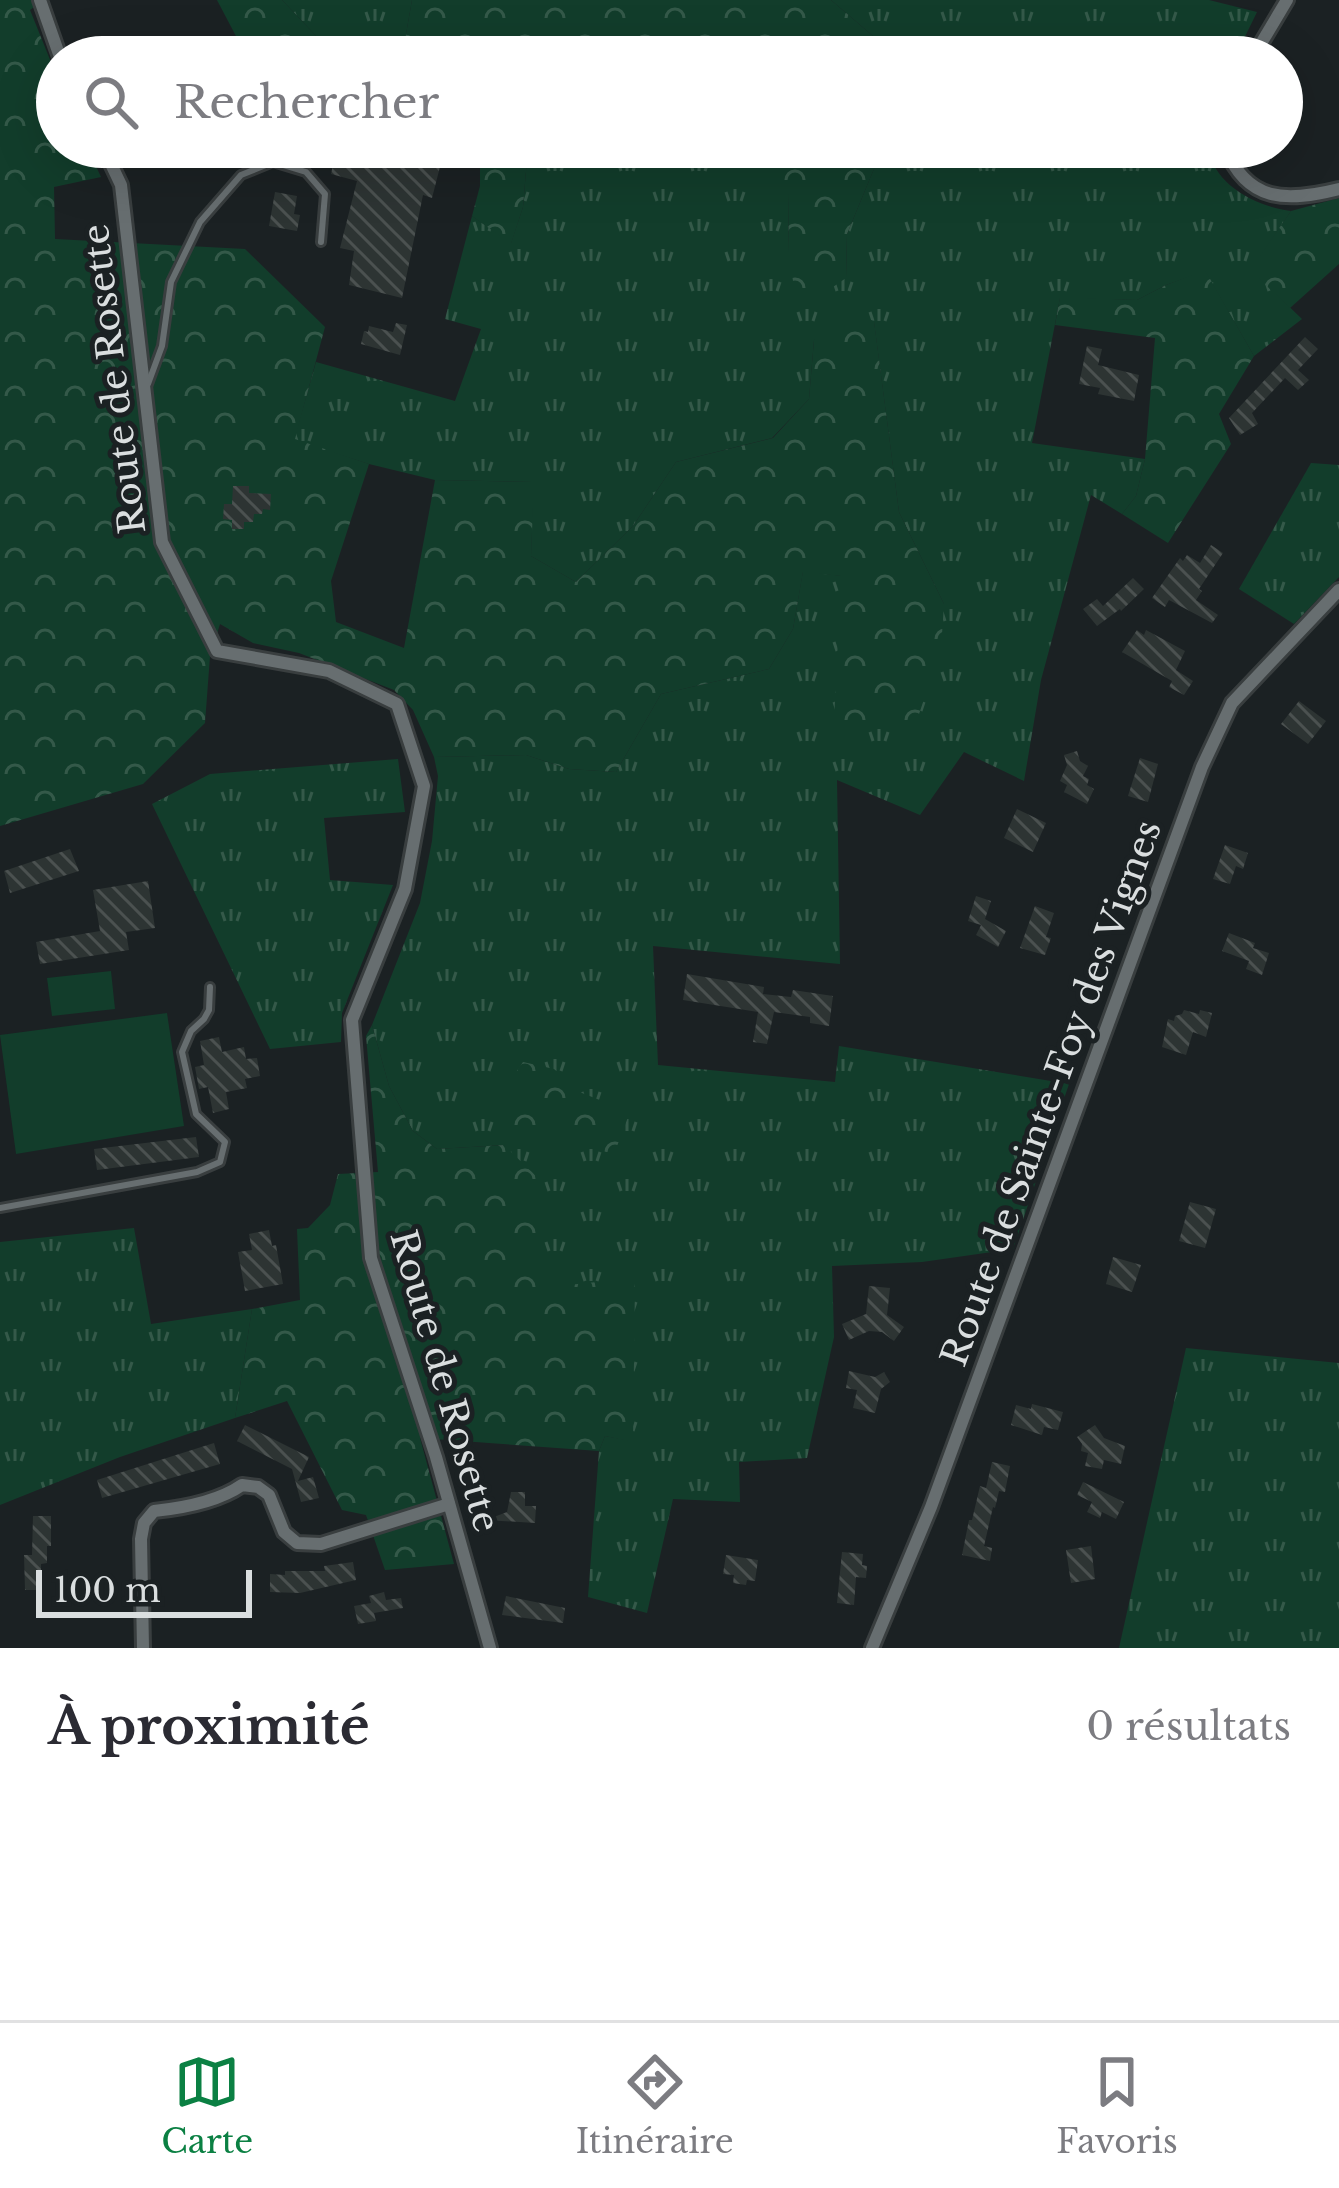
<!DOCTYPE html>
<html lang="fr">
<head>
<meta charset="utf-8">
<style>
	:root { --surface:#fff; --page:#f7f7f7; --text:#2b2b33; --muted:#7c7c81; --line:#e1e1e2; --accent:#0b8043 }
	body { margin:0; font-family:"Libre Baskerville",serif; background:var(--page); color:var(--text) }
	.scale { position:absolute; left:36px; bottom:30px; width:216px; box-sizing:border-box; padding-left:12px; border:6px solid #dadedf; border-top:0; font-size:33px; line-height:42px; white-space:nowrap; color:#dadedf; -webkit-text-stroke:9px #1b2123; paint-order:stroke }
	.list { margin:0; padding:0; list-style:none }
	h2 { display:flex; justify-content:space-between; align-items:center; height:156px; margin:0; padding:0 48px; font-size:51px }
	h2 small { font-size:39px; font-weight:400; color:var(--muted) }
	.icon { flex:none; width:66px; height:66px; fill:none; stroke:currentColor; stroke-width:2; stroke-linecap:round; stroke-linejoin:round }
	.map { position:relative; flex:none; width:1339px; height:1648px; overflow:hidden }
	.search { position:absolute; background:var(--surface); box-shadow:0 12px 48px #0002; left:36px; right:36px; top:36px; height:132px; display:flex; align-items:center; gap:30px; box-sizing:border-box; padding:0 42px; border-radius:66px; color:var(--muted); font-size:45px }
	.sheet { height:372px; background:var(--surface) }
	nav { display:flex; justify-content:space-around; align-items:center; box-sizing:border-box; height:168px; border-top:3px solid var(--line); background:var(--surface); font-size:33px; color:var(--muted) }
	nav a { display:grid; justify-items:center; gap:6px }
	nav .on { color:var(--accent) }
	.map>svg:first-child { display:block }
</style>
</head>
<body>
<div class="map">
<svg width="1339" height="1648" viewBox="0 0 1339 1648">
	<defs>
		<pattern id="grass-tufts" width="24" height="20" patternUnits="userSpaceOnUse" patternTransform="scale(3)"><rect width="24" height="20" fill="#123d2b"/><path d="M3 7l-1-3M5 7V3M7 7l1-3M15 17l-1-3M17 17v-4M19 17l1-3" fill="none" stroke="#345949"/></pattern>
		<pattern id="forest-crowns" width="20" height="18" patternUnits="userSpaceOnUse" patternTransform="scale(3)"><rect width="20" height="18" fill="#123d2b"/><path d="M2 6a3 3 0 1 1 6 0M12 15a3 3 0 1 1 6 0" fill="none" stroke="#345949"/></pattern>
		<pattern id="building-back-hatch" width="6" height="6" patternUnits="userSpaceOnUse" patternTransform="scale(3)"><rect width="6" height="6" fill="#2d3433"/><path d="M-1 5l2 2M0 0l6 6M5-1l2 2" fill="none" stroke="#4b5150"/></pattern>
	</defs>
	<rect width="100%" height="100%" fill="#1b2123"/>
	<g fill="url(#grass-tufts)">
		<polygon points="282,0 412,0 402,57 336,57"/>
		<polygon points="831,0 1209,0 1257,12 1235,57 878,57 873,36"/>
		<path d="M528,147H763L758,154L788,192L789,253L846,278L847,234L883,147H1209C1212,185 1258,207 1291,211L1251,270L1302,319L1254,356L1205,271L1166,285L1137,300L1060,298L1032,443L1145,459L1136,496L1122,514L1091,495L1041,680L1024,781L964,752L920,815L837,780L840,964L653,946L658,1065L835,1082L839,1046L1069,1084L1013,1249L922,1262L832,1266L834,1337L807,1458L739,1462L740,1502L673,1499L647,1613L588,1597L599,1451L605,1436L632,1441L540,1288L504,1145L437,1149L413,1131L389,1086L372,1025L420,903L432,841L438,776L434,757L526,755L569,769L616,772L661,694L769,669L793,629L803,571L842,576L944,604L899,512L874,322L814,340L809,399L772,438L676,462L633,526L576,582L531,556L533,482L435,480L369,464L294,440L316,362L455,401L481,329L445,319L472,216L511,243L523,207Z"/>
		<polygon points="1311,463 1339,465 1339,577 1294,624 1239,589"/>
		<polygon points="398,759 405,812 324,818 330,880 393,885 342,1013 341,1042 270,1049 152,804 210,774"/>
		<polygon points="134,1228 151,1324 252,1309 235,1418 120,1457 0,1505 0,1242"/>
		<polygon points="1186,1348 1339,1363 1339,1648 1119,1648"/>
	</g>
	<g fill="url(#forest-crowns)">
		<polygon points="0,0 43,0 30,10 57,77 57,147 87,147 101,177 54,187 55,239 245,249 325,327 295,439 369,464 331,581 336,622 404,648 435,480 534,482 531,556 576,582 633,526 676,462 773,438 809,399 814,340 841,309 874,321 899,512 944,604 941,649 917,720 834,722 841,576 803,572 793,629 769,669 661,694 616,772 569,769 526,755 434,757 413,710 394,690 299,653 253,643 220,624 210,656 205,723 143,784 0,826"/>
		<polygon points="217,0 282,0 336,57 247,57"/>
		<polygon points="412,0 831,0 873,36 878,57 402,57"/>
		<polygon points="480,147 528,147 523,207 511,244 472,216 480,186"/>
		<polygon points="763,147 883,147 847,234 846,278 820,296 795,295 789,253 788,193 762,180 758,154"/>
		<polygon points="1339,198 1339,264 1290,308 1250,270 1291,211"/>
		<polygon points="1205,270 1254,356 1219,414 1231,444 1168,543 1122,514 1136,496 1145,459 1155,338 1055,325 1060,297 1137,300 1166,285"/>
		<polygon points="372,1025 389,1086 413,1131 437,1149 504,1145 537,1177 540,1288 635,1278 633,1442 605,1436 599,1451 420,1438 454,1564 385,1570 366,1515 342,1510 287,1401 235,1418 252,1309 300,1300 297,1229 308,1228 330,1205 338,1174 378,1172 366,1036"/>
		<polygon points="523,1062 554,1069 582,1093 630,1112 614,1154 512,1127 506,1087"/>
	</g>
	<g fill="#123d2b">
		<polygon points="111,971 115,1009 52,1016 47,978"/>
		<polygon points="167,1013 184,1126 16,1154 0,1035"/>
	</g>
	<g fill="url(#building-back-hatch)">
		<polygon points="337,147 393,147 442,159 432,198 423,195 402,298 349,285 354,251 340,248 357,181 331,174"/>
		<polygon points="275,192 297,196 294,214 300,215 297,231 269,226"/>
		<polygon points="396,323 407,325 400,355 361,344 364,331 368,332 369,326 393,332"/>
		<polygon points="1305,337 1318,349 1298,370 1309,380 1298,390 1285,378 1252,413 1258,424 1240,435 1229,418"/>
		<polygon points="1087,346 1102,349 1098,365 1139,375 1134,401 1098,394 1100,388 1079,384"/>
		<polygon points="233,486 249,486 249,493 271,494 270,510 263,509 262,514 254,514 253,522 244,522 244,529 232,529 232,520 223,519 224,504 232,504"/>
		<polygon points="1211,545 1223,553 1199,589 1202,591 1196,600 1218,615 1212,623 1169,600 1165,607 1152,598 1180,558 1183,561 1187,555 1200,563"/>
		<polygon points="1133,578 1144,589 1121,611 1120,609 1097,626 1083,609 1097,599 1103,606"/>
		<polygon points="1137,630 1144,635 1146,630 1185,651 1176,670 1193,681 1184,695 1169,687 1172,681 1122,652"/>
		<polygon points="1299,701 1326,721 1308,744 1281,724"/>
		<polygon points="1077,751 1080,761 1088,766 1083,776 1089,779 1087,785 1094,789 1087,804 1064,792 1067,785 1060,781 1067,765 1064,755"/>
		<polygon points="1140,758 1158,764 1148,802 1128,796"/>
		<polygon points="1017,809 1046,823 1033,852 1004,838"/>
		<polygon points="1225,845 1248,853 1243,869 1236,866 1230,884 1213,879"/>
		<polygon points="70,849 79,871 10,893 4,871"/>
		<polygon points="148,881 155,928 126,932 129,950 40,964 36,942 100,931 93,890"/>
		<polygon points="976,896 991,901 985,919 1006,931 998,947 976,935 981,925 968,921"/>
		<polygon points="1035,906 1054,913 1046,937 1051,938 1045,955 1020,948"/>
		<polygon points="1229,933 1255,943 1253,948 1269,953 1262,975 1246,969 1249,961 1222,951"/>
		<polygon points="687,974 764,987 763,994 791,997 793,990 833,996 829,1026 810,1023 810,1017 774,1012 767,1044 753,1042 758,1012 683,1000"/>
		<polygon points="1184,1010 1199,1014 1200,1010 1212,1013 1206,1037 1193,1032 1186,1055 1162,1047 1168,1019 1174,1021 1175,1016 1182,1014"/>
		<polygon points="219,1037 222,1052 244,1047 246,1059 257,1058 260,1076 245,1079 247,1088 226,1092 229,1109 213,1113 208,1087 199,1089 195,1067 204,1065 200,1041"/>
		<polygon points="196,1137 199,1157 97,1170 94,1149"/>
		<polygon points="1190,1202 1216,1209 1205,1248 1179,1241"/>
		<polygon points="269,1230 272,1246 276,1245 283,1284 245,1291 238,1252 252,1250 249,1234"/>
		<polygon points="1113,1257 1141,1265 1132,1292 1106,1284"/>
		<polygon points="869,1286 890,1288 887,1315 904,1327 894,1341 882,1332 869,1331 849,1340 842,1324 866,1314"/>
		<polygon points="849,1371 875,1377 884,1372 890,1382 881,1389 875,1413 853,1408 857,1390 846,1388"/>
		<polygon points="1032,1404 1063,1412 1058,1430 1044,1427 1042,1435 1011,1425 1016,1405 1031,1409"/>
		<polygon points="245,1425 309,1457 298,1481 313,1477 319,1498 301,1502 292,1469 237,1441"/>
		<polygon points="1095,1425 1104,1438 1125,1446 1121,1464 1104,1460 1102,1469 1085,1466 1088,1453 1081,1451 1082,1444 1077,1437"/>
		<polygon points="214,1443 220,1464 102,1498 97,1480"/>
		<polygon points="992,1462 1010,1466 1005,1492 999,1491 995,1508 993,1507 984,1546 992,1548 990,1561 962,1555 969,1520 972,1520 980,1486 986,1488"/>
		<polygon points="1083,1482 1124,1502 1116,1519 1102,1512 1100,1518 1087,1512 1092,1502 1077,1495"/>
		<polygon points="511,1492 525,1492 525,1506 536,1506 535,1523 486,1520 507,1512"/>
		<polygon points="33,1516 51,1516 51,1546 47,1546 47,1563 41,1564 41,1590 25,1590 24,1555 32,1555"/>
		<polygon points="1091,1546 1095,1579 1071,1583 1066,1550"/>
		<polygon points="842,1552 863,1554 862,1565 867,1566 866,1578 856,1577 854,1605 837,1603"/>
		<polygon points="726,1555 758,1560 755,1581 747,1580 746,1585 733,1583 734,1575 723,1574"/>
		<polygon points="353,1562 356,1580 300,1593 270,1592 270,1574 285,1575 285,1571 325,1571 324,1566"/>
		<polygon points="384,1592 386,1600 401,1598 403,1608 374,1613 376,1621 358,1624 354,1606 371,1603 369,1596"/>
		<polygon points="506,1596 565,1608 563,1623 502,1615"/>
	</g>
	<g fill="none" stroke-linecap="round" stroke-linejoin="round">
		<g stroke="#393e3f" stroke-width="12">
			<g id="service">
				<polyline points="148,384 162,346 171,282 200,222 241,175 273,162 306,172 325,194 321,242"/>
				<polyline points="0,1208 197,1172 220,1162 225,1142 196,1114 182,1052 191,1031 204,1019 209,1010 210,987"/>
			</g>
		</g>
		<g stroke="#393e3f" stroke-width="18">
			<g id="minor">
				<polyline points="40,0 60,57"/>
				<polyline points="1253,57 1287,0"/>
				<polyline points="103,147 121,185 162,542 217,651 329,671 397,704 424,786 405,889 352,1020 371,1258 436,1457 490,1648"/>
				<path d="M1225,147C1247,203 1287,202 1339,189"/>
				<path d="M143,1648L141,1539L144,1523L154,1511C183,1508 219,1501 242,1485L258,1487L269,1495L284,1532L297,1543L321,1544L449,1504"/>
				<polyline points="872,1648 931,1507 1202,767 1232,703 1339,590"/>
			</g>
		</g>
		<use href="#service" stroke="#676e70" stroke-width="6"/>
		<use href="#minor" stroke="#676e70" stroke-width="12"/>
	</g>
	<g text-anchor="middle" dominant-baseline="central" stroke-width="10" stroke-linejoin="round" paint-order="stroke">
		<g font-size="36" fill="#dadedf" stroke="#1b2123">
			<text transform="translate(114 379) rotate(-97)">Route de Rosette</text>
			<text transform="translate(1051 1093) rotate(-70)">Route de Sainte-Foy des Vignes</text>
			<text transform="translate(445 1381) rotate(74)">Route de Rosette</text>
		</g>
	</g>
</svg>
<div class="scale">100 m</div>
<div class="search"><svg class="icon" aria-label="search" viewBox="0 0 24 24"><circle cx="10" cy="10" r="6"/><path d="M15 15l6 6"/></svg>Rechercher</div>
</div>
<section class="sheet">
<h2>À proximité<small>0 résultats</small></h2>
<ul class="list">
</ul>
</section>
<nav>
<a class="on"><svg class="icon" aria-label="map" viewBox="0 0 24 24"><path d="M3 6l6-2 6 2 6-2v14l-6 2-6-2-6 2zM9 4v14M15 6v14"/></svg>Carte</a>
<a><svg class="icon" aria-label="directions" viewBox="0 0 24 24"><path d="M12 3l9 9-9 9-9-9zM9 14v-3h6M13 9l2 2-2 2"/></svg>Itinéraire</a>
<a><svg class="icon" aria-label="saved" viewBox="0 0 24 24"><path d="M7 4h10v16l-5-4-5 4z"/></svg>Favoris</a>
</nav>
</body>
</html>
